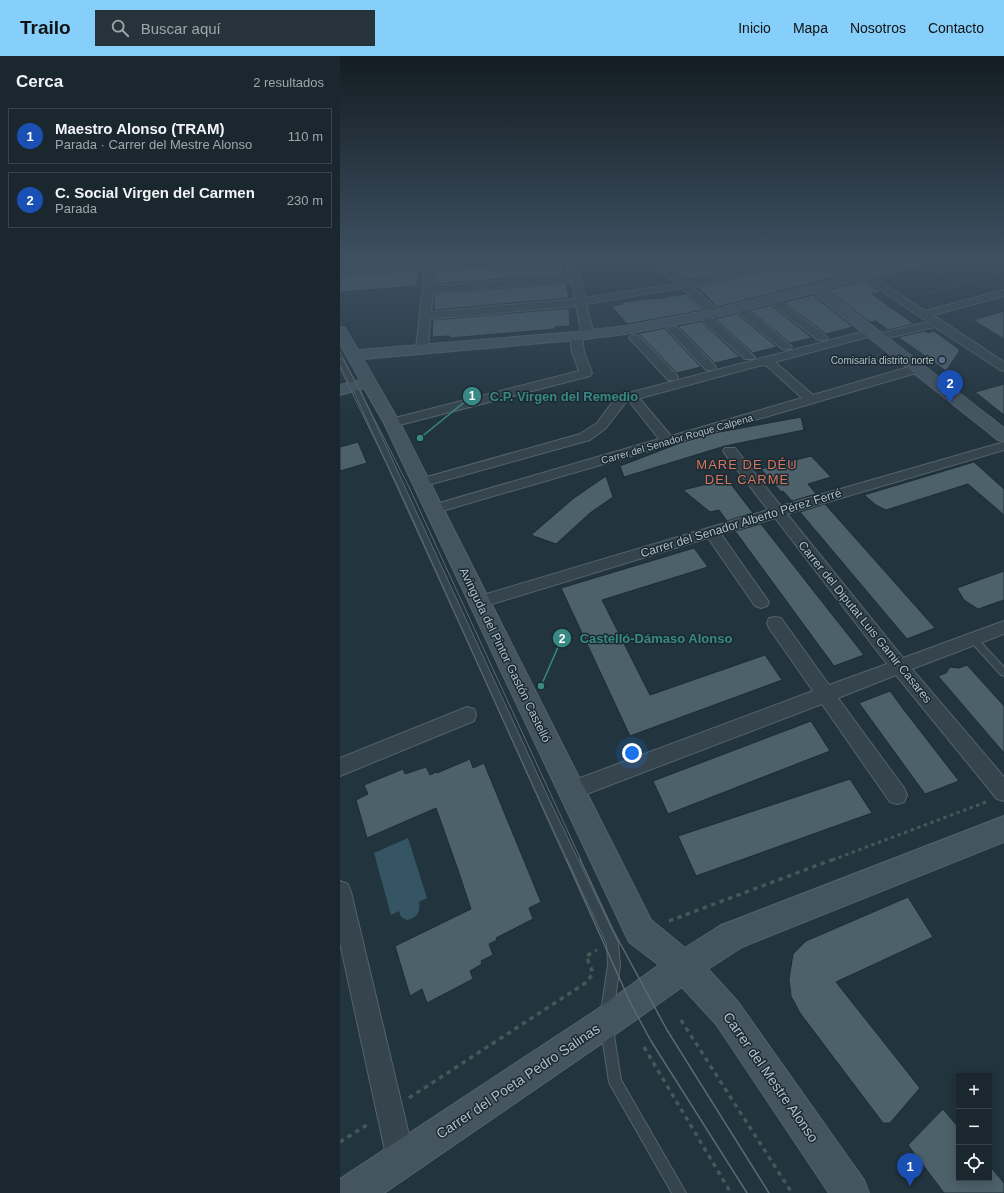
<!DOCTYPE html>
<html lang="es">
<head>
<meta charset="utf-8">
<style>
	:root { --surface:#1a272e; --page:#27333a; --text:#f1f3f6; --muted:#9fa5aa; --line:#38444a; --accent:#85cffa }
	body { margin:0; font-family:Helvetica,sans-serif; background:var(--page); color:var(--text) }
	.controls { position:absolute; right:12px; bottom:12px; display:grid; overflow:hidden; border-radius:0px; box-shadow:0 2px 10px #0003 }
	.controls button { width:36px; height:36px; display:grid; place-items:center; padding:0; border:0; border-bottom:1px solid var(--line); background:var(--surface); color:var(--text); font:20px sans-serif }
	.you { position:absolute; left:292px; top:697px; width:14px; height:14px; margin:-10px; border:3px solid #fff; border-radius:50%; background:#1a73e8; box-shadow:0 0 0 6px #1a73e833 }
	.badge { display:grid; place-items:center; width:26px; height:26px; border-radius:50%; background:var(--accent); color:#fff; font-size:13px; font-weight:700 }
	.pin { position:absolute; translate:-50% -33px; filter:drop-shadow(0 1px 2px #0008) }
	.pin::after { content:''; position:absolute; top:21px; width:14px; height:12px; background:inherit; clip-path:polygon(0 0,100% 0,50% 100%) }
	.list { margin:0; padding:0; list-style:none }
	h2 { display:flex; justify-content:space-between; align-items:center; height:52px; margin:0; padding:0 16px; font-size:17px }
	h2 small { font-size:13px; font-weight:400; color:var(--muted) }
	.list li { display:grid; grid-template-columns:26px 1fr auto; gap:12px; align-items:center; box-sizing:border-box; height:56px; margin:0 8px 8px; padding:0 8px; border:1px solid var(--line); border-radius:0px }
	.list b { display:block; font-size:15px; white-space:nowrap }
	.list p { margin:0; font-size:13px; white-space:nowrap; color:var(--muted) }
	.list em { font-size:13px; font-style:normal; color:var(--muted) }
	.icon { flex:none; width:22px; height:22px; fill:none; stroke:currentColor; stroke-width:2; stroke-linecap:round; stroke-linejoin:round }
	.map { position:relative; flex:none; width:664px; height:1137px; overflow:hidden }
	header { display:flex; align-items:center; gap:24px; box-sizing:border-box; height:56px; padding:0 20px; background:var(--accent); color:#111 }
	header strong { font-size:19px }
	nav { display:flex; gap:22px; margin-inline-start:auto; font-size:14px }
	.search { width:280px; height:36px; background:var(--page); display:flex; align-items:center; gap:10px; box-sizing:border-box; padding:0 14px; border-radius:0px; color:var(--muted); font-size:15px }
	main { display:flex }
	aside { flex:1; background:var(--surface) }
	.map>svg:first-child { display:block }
</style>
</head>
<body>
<header>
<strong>Trailo</strong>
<div class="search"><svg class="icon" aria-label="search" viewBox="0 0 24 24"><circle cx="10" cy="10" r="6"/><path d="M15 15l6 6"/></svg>Buscar aquí</div>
<nav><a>Inicio</a><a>Mapa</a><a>Nosotros</a><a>Contacto</a></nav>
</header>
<main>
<aside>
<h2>Cerca<small>2 resultados</small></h2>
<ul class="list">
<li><span class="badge" style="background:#1a4fb4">1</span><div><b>Maestro Alonso (TRAM)</b><p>Parada · Carrer del Mestre Alonso</p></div><em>110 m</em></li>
<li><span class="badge" style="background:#1a4fb4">2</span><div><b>C. Social Virgen del Carmen</b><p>Parada</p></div><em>230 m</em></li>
</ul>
</aside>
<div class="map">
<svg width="664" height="1137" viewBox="0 0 664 1137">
	<rect width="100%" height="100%" fill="#22343d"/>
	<path fill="#355564" d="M68,782L87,842L79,846C81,856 77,862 67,864L61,861L59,855L51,859L34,797Z"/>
	<g fill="#4d616a" stroke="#1d2c34">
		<polygon points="0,206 70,206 0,212"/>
		<polygon points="180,206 222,206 225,218 96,228 96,214"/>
		<polygon points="356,206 429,206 348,224 332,211"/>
		<polygon points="453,206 498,206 513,217 378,251 357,231 450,209"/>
		<polygon points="79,214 77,230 0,236 0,220"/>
		<polygon points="524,225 541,236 532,238 574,268 548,274 536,265 530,266 488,234"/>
		<polygon points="226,227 229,242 94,254 94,238"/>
		<polygon points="346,238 364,254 287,268 271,250 283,248 282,246 313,242 314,243"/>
		<polygon points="473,239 513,271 486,278 444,246"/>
		<polygon points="432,249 433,251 472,282 450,287 410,254"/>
		<polygon points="229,252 230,270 215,271 215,273 110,282 110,280 92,281 93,264"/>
		<polygon points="664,255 664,283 633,264"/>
		<polygon points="398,257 399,259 437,291 413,297 375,263"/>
		<polygon points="363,265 364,268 400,301 375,307 338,270"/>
		<polygon points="326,272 326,274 361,311 337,317 300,279 296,278"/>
		<polygon points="585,275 588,277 594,275 620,294 606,315 558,281"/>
		<polygon points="664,328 664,359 635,336"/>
		<polygon points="461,361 464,374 385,390 284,421 280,410 340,387 374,377"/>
		<polygon points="18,386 27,407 0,415 0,391"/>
		<polygon points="471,400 491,421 468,428 476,438 452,445 443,435 441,436 421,413"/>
		<polygon points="634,406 664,433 664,459 628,428 546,454 536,449 524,439"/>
		<polygon points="266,420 273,441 250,457 216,488 191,479 234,442"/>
		<polygon points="387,423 413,457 387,465 379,454 370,456 343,434"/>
		<polygon points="485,448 595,572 567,583 460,456"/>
		<polygon points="421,468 483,547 524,599 494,610 395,475"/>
		<polygon points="354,492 368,511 262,544 310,639 425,599 442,624 290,680 221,532"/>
		<polygon points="664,515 664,544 638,553 624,544 617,532"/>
		<polygon points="627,609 664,650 664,697 598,620 606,617 610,611 619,612"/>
		<polygon points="550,635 564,654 619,725 585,738 519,647"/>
		<polygon points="471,665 490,695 328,758 313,725"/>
		<polygon points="130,703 133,712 144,707 201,846 189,852 193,863 156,882 157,884 149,888 153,899 141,905 142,908 130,915 133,923 87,947 82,933 70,940 55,890 131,853 118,814 96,752 27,782 16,744 28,738 24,729 63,713 65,718 86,711 90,719 96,716 97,717"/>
		<polygon points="510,723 532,757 356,820 338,780"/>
		<polygon points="568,841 593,881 496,926 580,1032 550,1067 543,1067 460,957 451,940 449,923 453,898 466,885"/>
		<polygon points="603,1053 619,1072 619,1122 649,1122 649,1109 664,1127 664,1137 604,1137 568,1089"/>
	</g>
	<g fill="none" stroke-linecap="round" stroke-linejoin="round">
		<g stroke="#54636b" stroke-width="2">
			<g id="lane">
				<polygon points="0,302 3,304 21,337 207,740 278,887 280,909 273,956 271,960 267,962 263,960 261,956 268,909 267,888 201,746 15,337 0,309"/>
				<polygon points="633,580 636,581 664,611 664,620 661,619 630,585 629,583 630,581"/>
				<polygon points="267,967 271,969 273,973 281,1024 346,1137 332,1137 271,1030 269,1026 261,973 263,969"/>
			</g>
		</g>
		<g stroke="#54636b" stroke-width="2">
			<g id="street">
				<path d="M86,206H134L129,209L95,212L94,230L229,219L226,206H236L245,242L336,228L312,206H323L347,226L435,206H452L450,208L352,231L380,255L381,257L380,259H372L341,232L246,248L254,278L248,281L242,278L236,250L90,263L88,292L86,294H78L76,292L85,212L0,219V213ZM231,225L235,243L91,256L93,237Z"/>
				<path d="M499,206H510L585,255L664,234V240L593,259L664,306V315L660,314L595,271L539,284L535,283L533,281L535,279L435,306L473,339L579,308L583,309L585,312L583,315L99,456L94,458L89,456L87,453L89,450L319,383L292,349L290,346L291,344L286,346L266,372L250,384L81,431L76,430L74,427L76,424L240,378L257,367L277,340L533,273L537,274L539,276L537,278L588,266ZM422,309L427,310L462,342L331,380L300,343H297Z"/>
				<polygon points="534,206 546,206 556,213 554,215 548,215"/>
				<polygon points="438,245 442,246 486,280 488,282 486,284 478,284 434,250 433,248"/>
				<polygon points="404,253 408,254 450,289 452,291 450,293 442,293 400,258 399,256"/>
				<polygon points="369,262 373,263 413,299 415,301 413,303 405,303 365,267 364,265 365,263"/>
				<polygon points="333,270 337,271 374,308 376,311 374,314 366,314 329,275 327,273 329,271"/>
				<polygon points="236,277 242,280 244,296 252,317 250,320 52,371 47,370 46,367 47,364 239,315 232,296 230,280"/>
				<polygon points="295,279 299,280 336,318 338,321 336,324 328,324 291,284 289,282 291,280"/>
				<polygon points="664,386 664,394 447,458 563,602 664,565 664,578 572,613 664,721 664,745 657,743 556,619 498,642 564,732 567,739 564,746 557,748 550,746 482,648 231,744 224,742 221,735 224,728 473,635 429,572 427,567 429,562 435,561 441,562 489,629 547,608 435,462 381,478 429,546 427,550 421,552 415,550 368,482 139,552 133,550 131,546 133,542 428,454 385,398 383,395 385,392 395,392 441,450"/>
				<polygon points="127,651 134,653 136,659 134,665 0,720 0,702"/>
				<polygon points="0,825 8,828 11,836 75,1104 71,1114 61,1118 51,1114 47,1104 0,887"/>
			</g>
		</g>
		<g stroke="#54636b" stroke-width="2">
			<polygon id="secondary" points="564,206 584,206 582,209 485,233 664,372 664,385 658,384 473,237 376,261 286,278 236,284 23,303 60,367 311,864 345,892 381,869 392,865 664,760 664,786 402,891 368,913 398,946 524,1124 529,1137 489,1137 376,968 342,931 277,977 44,1137 0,1137 0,1123 255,955 319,909 289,886 44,367 24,332 0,339 0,329 20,324 0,288 0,271 5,272 18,294 236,276 286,270 376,253"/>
		</g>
		<g stroke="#425a57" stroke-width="1.5" stroke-dasharray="2 2" stroke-linecap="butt">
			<polyline points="591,211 619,228"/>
			<polyline points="589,216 632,206"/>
			<polyline points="580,239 657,218 664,222"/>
		</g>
		<polyline stroke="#425a57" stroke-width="3" stroke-dasharray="3.5 3.5" stroke-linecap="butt" points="492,804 646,746"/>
		<g stroke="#425a57" stroke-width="3.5" stroke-dasharray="4.5 4.5" stroke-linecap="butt">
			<polyline points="329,865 494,803"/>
			<polyline points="341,964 452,1137"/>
			<polyline points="304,991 391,1137"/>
			<polyline points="69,1042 247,926 253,917 246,900 257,894"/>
			<polyline points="0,1086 30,1067"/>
		</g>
		<use href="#lane" fill="#36454d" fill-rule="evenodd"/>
		<use href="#street" fill="#36454d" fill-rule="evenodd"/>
		<use href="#secondary" fill="#445560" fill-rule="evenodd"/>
		<g stroke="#586a74" stroke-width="1">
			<polyline points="0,296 69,431 241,804"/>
			<polyline points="0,312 59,433 226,804"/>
		</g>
		<g stroke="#586a74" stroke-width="1.5">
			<polyline points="226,803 291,948 311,985 407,1137"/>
			<polyline points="240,803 273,874 327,974 429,1137"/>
		</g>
	</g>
	<linearGradient id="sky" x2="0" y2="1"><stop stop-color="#131d22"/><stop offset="0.56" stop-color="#3e5062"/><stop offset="1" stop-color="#3e5062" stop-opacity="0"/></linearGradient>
	<rect width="664" height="365" fill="url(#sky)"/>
	<circle fill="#5c6f8a" stroke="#1b2a32" stroke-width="1.5" cx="602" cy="304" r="4"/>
	<g text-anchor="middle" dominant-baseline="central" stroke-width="3" stroke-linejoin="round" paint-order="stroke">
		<g font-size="10" fill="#b2c0c8" stroke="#1b2a32" text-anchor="end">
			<text x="594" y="304">Comisaría distrito norte</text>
		</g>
		<g font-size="10" fill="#b2c0c8" stroke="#1b2a32">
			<text transform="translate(337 383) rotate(-16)">Carrer del Senador Roque Calpena</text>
		</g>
		<g font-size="12" fill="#b2c0c8" stroke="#1b2a32">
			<text transform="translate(401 467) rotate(-17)">Carrer del Senador Alberto Pérez Ferré</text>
			<text transform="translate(525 566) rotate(51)">Carrer del Diputat Luis Gamir Casares</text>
			<text transform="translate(165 599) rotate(64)">Avinguda del Pintor Gastón Castelló</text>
		</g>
		<g font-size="13" letter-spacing="1" fill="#d7755e" stroke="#1b2a32">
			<text x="407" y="408">MARE DE DÉU<tspan x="407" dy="15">DEL CARME</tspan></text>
		</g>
		<g font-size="14" fill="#b2c0c8" stroke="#1b2a32">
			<text transform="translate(431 1021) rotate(55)">Carrer del Mestre Alonso</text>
			<text transform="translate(178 1025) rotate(-34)">Carrer del Poeta Pedro Salinas</text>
		</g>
	</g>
	<path fill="none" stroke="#388884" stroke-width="1.5" d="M80 382L132 340M201 630L222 582"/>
	<g fill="#388884" stroke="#1b2a32" stroke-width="1.5">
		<circle cx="80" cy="382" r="4"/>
		<circle cx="201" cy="630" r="4"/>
		<circle cx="132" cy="340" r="10"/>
		<circle cx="222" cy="582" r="10"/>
	</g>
	<g font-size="12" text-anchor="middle" font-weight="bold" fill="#fff">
		<text x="132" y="344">1</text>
		<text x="222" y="587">2</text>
	</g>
	<g font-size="13" text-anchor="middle" font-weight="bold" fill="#388884" stroke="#1b2a32" stroke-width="3" stroke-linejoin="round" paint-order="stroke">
		<text x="224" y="345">C.P. Virgen del Remedio</text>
		<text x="316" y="587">Castelló-Dámaso Alonso</text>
	</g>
</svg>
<div class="controls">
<button>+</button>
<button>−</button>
<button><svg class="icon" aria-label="locate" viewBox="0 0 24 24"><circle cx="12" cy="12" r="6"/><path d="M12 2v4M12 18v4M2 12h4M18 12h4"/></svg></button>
</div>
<div class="you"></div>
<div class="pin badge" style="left:570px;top:1130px;background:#1a4fb4">1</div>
<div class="pin badge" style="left:610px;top:347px;background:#1a4fb4">2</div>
</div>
</main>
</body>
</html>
